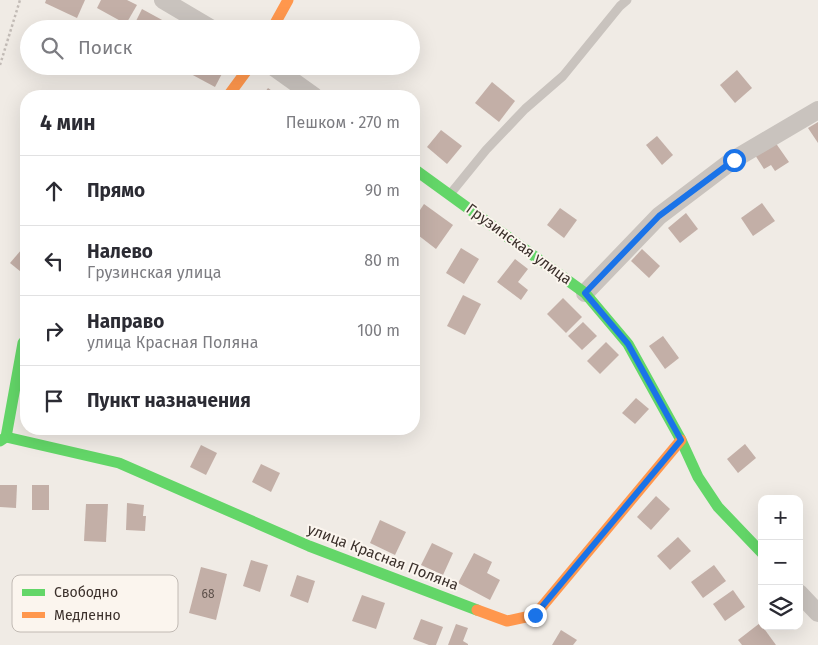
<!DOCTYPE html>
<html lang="ru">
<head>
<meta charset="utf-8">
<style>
	:root { --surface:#fff; --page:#f7f7f7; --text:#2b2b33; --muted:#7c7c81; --line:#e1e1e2 }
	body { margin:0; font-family:"Fira Sans",sans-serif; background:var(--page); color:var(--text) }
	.controls { position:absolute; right:15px; bottom:15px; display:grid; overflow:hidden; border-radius:10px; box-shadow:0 5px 20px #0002 }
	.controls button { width:45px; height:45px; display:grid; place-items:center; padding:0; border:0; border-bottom:1px solid var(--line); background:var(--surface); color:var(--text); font:25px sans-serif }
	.stop { position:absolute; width:15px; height:15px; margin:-11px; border:4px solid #1a73e8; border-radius:50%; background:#fff }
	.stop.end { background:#1a73e8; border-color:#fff; box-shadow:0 1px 5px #0008 }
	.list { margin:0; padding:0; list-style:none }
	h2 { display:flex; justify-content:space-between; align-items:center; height:65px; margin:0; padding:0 20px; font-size:21px }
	h2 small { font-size:16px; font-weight:400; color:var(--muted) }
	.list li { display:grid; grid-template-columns:32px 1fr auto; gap:15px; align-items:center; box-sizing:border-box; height:70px; padding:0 20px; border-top:1px solid var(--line) }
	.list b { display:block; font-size:19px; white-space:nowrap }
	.list p { margin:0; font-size:16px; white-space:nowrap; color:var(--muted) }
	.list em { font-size:16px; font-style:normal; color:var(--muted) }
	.icon { flex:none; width:28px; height:28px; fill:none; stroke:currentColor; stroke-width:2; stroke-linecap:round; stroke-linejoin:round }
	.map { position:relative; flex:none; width:818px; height:645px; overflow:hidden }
	.search { position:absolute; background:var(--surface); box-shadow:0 5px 20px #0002; left:20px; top:20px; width:400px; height:55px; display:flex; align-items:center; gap:12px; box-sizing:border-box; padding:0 18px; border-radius:28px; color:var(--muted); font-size:19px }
	.panel { position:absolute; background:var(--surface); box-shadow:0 5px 20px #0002; left:20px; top:90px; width:400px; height:345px; border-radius:20px }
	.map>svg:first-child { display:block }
</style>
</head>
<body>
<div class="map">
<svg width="818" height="645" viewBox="0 0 818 645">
	<rect width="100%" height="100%" fill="#f0ebe5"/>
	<g fill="#c3afa7">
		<polygon points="46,0 85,0 77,18 45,3"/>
		<polygon points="101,0 127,0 137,5 126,24 97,8"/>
		<polygon points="142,9 175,27 174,29 132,29"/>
		<polygon points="176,66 226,66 215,87"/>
		<polygon points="737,70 752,88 735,103 720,85"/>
		<polygon points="492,82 515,101 499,122 475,103"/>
		<polygon points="268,88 279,96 262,96"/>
		<polygon points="818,122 818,143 808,128"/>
		<polygon points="441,130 462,146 447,164 427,147"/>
		<polygon points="657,136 673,155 662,165 646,145"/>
		<polygon points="775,142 789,162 775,171 771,165 764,169 755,155"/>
		<polygon points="762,203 775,221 753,236 741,218"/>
		<polygon points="424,204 453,225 436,249 414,232 414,219"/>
		<polygon points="560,208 577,220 564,238 547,225"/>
		<polygon points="686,213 698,229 680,243 668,228"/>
		<polygon points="461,248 479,259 464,284 446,273"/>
		<polygon points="22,249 26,252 26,276 10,263"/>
		<polygon points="642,249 660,266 649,278 631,261"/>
		<polygon points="515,259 528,269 518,282 528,290 521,300 497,282"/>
		<polygon points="463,295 481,304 465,335 447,326"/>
		<polygon points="563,298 582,317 566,333 547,314"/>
		<polygon points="583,322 597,336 582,350 568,336"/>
		<polygon points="663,336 679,358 665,369 649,346"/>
		<polygon points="606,342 619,355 600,374 587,361"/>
		<polygon points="636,398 649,409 635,424 622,413"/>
		<polygon points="745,444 756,458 738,473 727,459"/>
		<polygon points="201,445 217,453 206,475 190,467"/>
		<polygon points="261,464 280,473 271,492 252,482"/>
		<polygon points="0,485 17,485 16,508 0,507"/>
		<rect x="32" y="485" width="17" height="25"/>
		<polygon points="656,496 670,509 651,530 637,517"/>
		<polygon points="127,503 144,505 143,516 146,516 145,531 126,530"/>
		<polygon points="86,504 108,504 106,542 84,541"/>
		<polygon points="380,520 406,532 395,555 370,543"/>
		<polygon points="678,537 691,551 670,570 657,556"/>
		<polygon points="432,543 453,553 443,575 421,565"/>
		<polygon points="474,553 492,562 487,573 500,580 490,600 458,583"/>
		<polygon points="251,560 268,565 260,592 243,586"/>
		<polygon points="714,565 726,581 703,598 691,582"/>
		<polygon points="201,567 227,574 216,620 189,613"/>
		<polygon points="297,575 315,581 308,603 290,596"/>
		<polygon points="733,590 745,607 725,621 713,604"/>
		<polygon points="362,595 385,603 376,629 352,621"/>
		<polygon points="421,619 443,627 436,645 429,645 413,639"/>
		<polygon points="760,623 776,645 742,645 738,640"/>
		<polygon points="456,624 468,628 463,641 468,644 468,645 448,645"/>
		<polygon points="561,630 577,640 573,645 552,645"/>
	</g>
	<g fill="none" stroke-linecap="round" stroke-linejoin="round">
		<polyline stroke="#c2bbb6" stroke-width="2.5" stroke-dasharray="2.5 2.5" stroke-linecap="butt" points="0,65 20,0"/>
		<polyline stroke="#c9c3be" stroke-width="9" points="451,193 486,150 525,109 563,76 620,6 627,0"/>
		<g stroke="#c9c3be" stroke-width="18">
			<polyline points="163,0 212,29"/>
			<polyline points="272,66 314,96"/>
			<polyline points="585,293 659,216 733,160 818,110"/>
			<polyline points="799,593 818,613"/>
		</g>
		<g stroke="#63d668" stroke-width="11">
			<polyline points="414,169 585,293 628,344 681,440 698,477 718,507 762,553"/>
			<polyline points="6,437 119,463 309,546 477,610"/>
			<polyline points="0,441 6,437 23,343 26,339"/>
		</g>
		<g stroke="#ff974d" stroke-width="11">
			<polyline points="272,29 288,0"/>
			<polyline points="228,96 250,66"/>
			<polyline points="477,610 507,621 535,615 681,440"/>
		</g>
	</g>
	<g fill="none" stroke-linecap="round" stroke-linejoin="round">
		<polyline stroke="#1a73e8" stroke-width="6" points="535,615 681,440 628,344 585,293 659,216 734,160"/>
	</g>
	<g text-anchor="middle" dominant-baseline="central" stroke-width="4" stroke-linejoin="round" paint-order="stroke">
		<g font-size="12" fill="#5d504a">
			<text x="208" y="594">68</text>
		</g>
		<g font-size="15" fill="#3b302b" stroke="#fbf5ee">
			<text transform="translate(519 244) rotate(36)">Грузинская улица</text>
			<text transform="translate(383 557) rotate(21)">улица Красная Поляна</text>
		</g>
	</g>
	<rect x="12" y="575" width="166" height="57" rx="8" fill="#fbf5ee" stroke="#c1bab4" stroke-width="1"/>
	<rect x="22" y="589" width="23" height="7" fill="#63d668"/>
	<rect x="22" y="612" width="23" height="6" fill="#ff974d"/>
	<g font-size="14" fill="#3b302b">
		<text x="54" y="597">Свободно</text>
		<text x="54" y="620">Медленно</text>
	</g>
</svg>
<div class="controls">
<button>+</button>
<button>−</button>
<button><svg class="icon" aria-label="layers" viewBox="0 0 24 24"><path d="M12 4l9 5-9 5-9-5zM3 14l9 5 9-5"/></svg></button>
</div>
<div class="stop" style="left:734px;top:160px"></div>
<div class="stop end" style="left:535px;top:615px"></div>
<div class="search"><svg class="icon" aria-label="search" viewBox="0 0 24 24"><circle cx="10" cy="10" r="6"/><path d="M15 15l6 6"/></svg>Поиск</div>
<section class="panel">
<h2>4 мин<small>Пешком · 270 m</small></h2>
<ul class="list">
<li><svg class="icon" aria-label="ahead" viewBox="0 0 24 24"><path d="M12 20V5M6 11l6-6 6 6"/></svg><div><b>Прямо</b></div><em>90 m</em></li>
<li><svg class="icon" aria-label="left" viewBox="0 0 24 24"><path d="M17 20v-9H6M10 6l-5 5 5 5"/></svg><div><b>Налево</b><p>Грузинская улица</p></div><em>80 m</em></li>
<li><svg class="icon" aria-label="right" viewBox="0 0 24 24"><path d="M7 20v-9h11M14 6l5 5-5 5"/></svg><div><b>Направо</b><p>улица Красная Поляна</p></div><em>100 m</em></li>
<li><svg class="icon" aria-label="arrive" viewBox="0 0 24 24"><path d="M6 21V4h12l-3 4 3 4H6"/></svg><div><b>Пункт назначения</b></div></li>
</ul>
</section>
</div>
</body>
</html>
